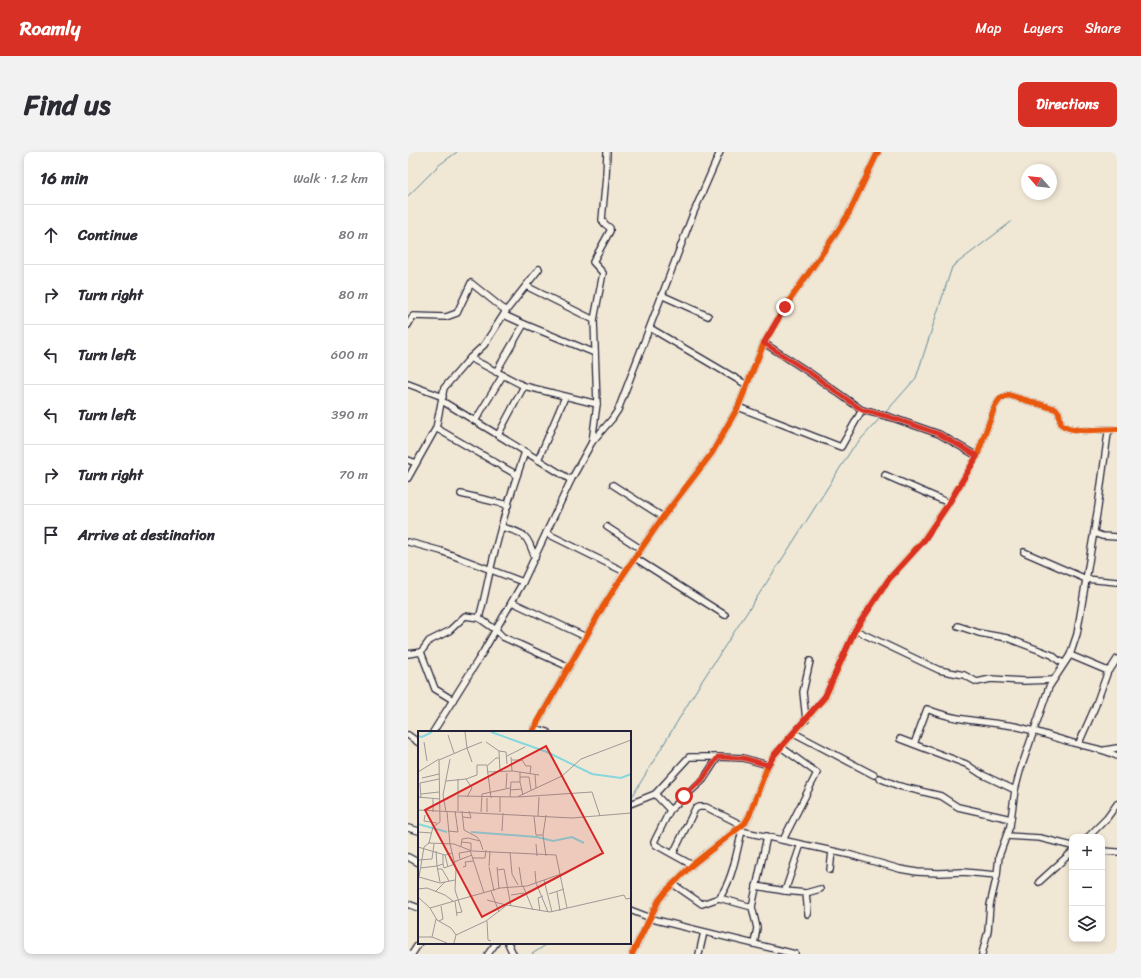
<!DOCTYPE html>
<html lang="en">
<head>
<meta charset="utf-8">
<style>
	:root { --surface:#fff; --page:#f2f2f3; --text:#2b2b33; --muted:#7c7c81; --line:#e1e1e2; --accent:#d93025 }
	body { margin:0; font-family:Sriracha,sans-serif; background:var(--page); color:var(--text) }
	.controls { position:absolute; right:12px; bottom:12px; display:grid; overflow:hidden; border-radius:8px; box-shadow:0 2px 6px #0003 }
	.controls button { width:36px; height:36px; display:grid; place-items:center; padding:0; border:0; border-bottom:1px solid var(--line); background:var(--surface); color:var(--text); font:20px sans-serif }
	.compass { position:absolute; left:613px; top:12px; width:36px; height:36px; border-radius:50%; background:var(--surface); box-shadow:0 2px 6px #0003; rotate:298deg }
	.stop { position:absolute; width:12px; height:12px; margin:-9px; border:3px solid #d93025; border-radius:50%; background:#fff }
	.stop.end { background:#d93025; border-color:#fff; box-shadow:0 1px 4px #0008 }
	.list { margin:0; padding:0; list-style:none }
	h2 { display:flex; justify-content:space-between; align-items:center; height:52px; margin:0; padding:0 16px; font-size:17px }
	h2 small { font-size:13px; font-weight:400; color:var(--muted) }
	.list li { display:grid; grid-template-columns:26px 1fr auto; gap:12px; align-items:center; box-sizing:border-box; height:60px; padding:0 16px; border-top:1px solid var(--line) }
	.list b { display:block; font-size:15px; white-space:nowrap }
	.list em { font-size:13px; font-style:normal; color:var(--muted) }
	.icon { flex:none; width:22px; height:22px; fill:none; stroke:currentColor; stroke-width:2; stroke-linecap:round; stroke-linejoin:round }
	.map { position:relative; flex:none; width:709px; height:802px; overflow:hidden; border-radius:8px }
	header { display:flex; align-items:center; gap:24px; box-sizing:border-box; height:56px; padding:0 20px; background:var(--accent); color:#fff }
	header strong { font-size:19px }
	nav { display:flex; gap:22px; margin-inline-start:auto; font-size:14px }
	.intro { display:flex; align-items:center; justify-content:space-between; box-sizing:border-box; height:96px; padding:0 24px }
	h1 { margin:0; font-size:28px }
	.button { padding:10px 18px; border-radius:8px; background:var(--accent); color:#fff; font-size:14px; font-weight:700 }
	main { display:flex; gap:24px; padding:0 24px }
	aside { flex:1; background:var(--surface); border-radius:8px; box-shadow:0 2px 6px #0003 }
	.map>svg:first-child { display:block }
</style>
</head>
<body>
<header>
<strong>Roamly</strong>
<nav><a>Map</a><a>Layers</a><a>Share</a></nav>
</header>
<div class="intro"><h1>Find us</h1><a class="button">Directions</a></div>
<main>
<aside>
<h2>16 min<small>Walk · 1.2 km</small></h2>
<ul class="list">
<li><svg class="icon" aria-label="ahead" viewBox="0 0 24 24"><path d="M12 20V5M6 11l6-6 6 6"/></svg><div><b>Continue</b></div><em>80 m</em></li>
<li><svg class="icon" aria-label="right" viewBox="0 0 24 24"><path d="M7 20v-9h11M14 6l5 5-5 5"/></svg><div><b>Turn right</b></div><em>80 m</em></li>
<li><svg class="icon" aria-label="left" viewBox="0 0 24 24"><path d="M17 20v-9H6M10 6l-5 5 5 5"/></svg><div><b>Turn left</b></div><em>600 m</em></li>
<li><svg class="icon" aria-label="left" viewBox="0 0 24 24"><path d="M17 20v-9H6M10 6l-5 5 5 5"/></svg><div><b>Turn left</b></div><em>390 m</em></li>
<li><svg class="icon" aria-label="right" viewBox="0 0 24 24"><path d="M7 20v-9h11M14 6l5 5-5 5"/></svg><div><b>Turn right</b></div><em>70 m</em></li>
<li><svg class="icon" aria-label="arrive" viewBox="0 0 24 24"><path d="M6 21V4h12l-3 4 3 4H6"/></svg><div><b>Arrive at destination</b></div></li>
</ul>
</aside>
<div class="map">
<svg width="709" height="802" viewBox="0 0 709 802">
	<rect width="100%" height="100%" fill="#f1e7d5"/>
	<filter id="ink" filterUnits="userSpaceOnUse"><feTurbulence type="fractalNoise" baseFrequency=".025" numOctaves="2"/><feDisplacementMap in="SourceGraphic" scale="8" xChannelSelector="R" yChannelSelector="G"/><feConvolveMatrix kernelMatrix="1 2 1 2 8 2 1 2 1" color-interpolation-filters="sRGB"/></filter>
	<g filter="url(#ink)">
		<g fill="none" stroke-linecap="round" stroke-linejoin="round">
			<g stroke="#5e8f9d" stroke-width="1">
				<polyline points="0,44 31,13 49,0"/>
				<polyline points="477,261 508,226 544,115 603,70"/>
				<polyline points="222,648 292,532 380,398 444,297 473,265"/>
				<polyline points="124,802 141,791"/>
			</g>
			<g stroke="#22223b" stroke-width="8">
				<g id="minor">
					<polyline points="118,134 186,168"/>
					<polyline points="253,143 300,164"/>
					<polyline points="96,163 116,172"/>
					<polyline points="0,173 5,164 38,165 49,161 63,131 98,159"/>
					<polyline points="242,176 339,233"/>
					<polyline points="356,191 402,221 454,258"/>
					<polyline points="62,206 116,234 90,283 163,328"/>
					<polyline points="88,220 116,172 187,201"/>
					<polyline points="0,232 35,245"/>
					<polyline points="116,234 189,252"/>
					<polyline points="34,249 90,283"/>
					<polyline points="330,255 433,295 454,258 482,265 531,282 569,304"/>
					<polyline points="67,269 95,223"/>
					<polyline points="28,276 109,323"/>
					<polyline points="184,290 204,267 210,258 285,62 312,0"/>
					<path d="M117,300C104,337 92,376 83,415C79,432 76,449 71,466L88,478L95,485L161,515"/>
					<polyline points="0,308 8,311"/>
					<polyline points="130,308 157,245"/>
					<polyline points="477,323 541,351"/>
					<polyline points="0,326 28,276 36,236 62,206 76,193 98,159 131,117"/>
					<polyline points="205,333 255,365"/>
					<polyline points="53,342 100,353"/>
					<path d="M93,375C118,381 119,383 127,406"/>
					<polyline points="199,375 233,397"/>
					<polyline points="138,381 217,420"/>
					<polyline points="686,381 694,384 709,385"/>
					<polyline points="0,390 33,399 115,430"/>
					<polyline points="616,400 678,427 709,430"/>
					<polyline points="227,406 317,463"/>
					<polyline points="104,450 178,485"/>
					<polyline points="550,474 571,481 599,486 644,503 651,509 656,511"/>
					<polyline points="447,478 531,518 556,523 569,530 583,527 616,529 645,528"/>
					<polyline points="13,500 21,489 41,479 57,464 71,466"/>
					<polyline points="0,502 13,500 27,537 45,548"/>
					<polyline points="662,503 700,519 704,515 709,507"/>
					<polyline points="398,568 395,540 402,509"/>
					<polyline points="126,576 139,580"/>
					<polyline points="25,580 75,500 115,430 163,328 184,290 189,252 186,168 195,121 185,110 202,79 202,76 197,72 194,68 198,24 199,0"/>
					<polyline points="124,580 196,453 217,420 255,365 304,301 330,255 356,191 377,155 429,80 441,61 470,0"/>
					<polyline points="386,581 466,623"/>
					<polyline points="0,583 11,591"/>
					<polyline points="492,587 558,612 573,622 607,638"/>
					<polyline points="671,591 687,555 700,519"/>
					<path d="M506,592L519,557C547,569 577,569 606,574C625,578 644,585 662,590C678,595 694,596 709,604"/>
					<polyline points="373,595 409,621 375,688"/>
					<polyline points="697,598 709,596"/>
					<polyline points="471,626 491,634 533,644 550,655 603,667"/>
					<polyline points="247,642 262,658"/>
					<polyline points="222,652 247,642 281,605 310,605"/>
					<polyline points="0,676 11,679"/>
					<polyline points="328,678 443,703 492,717 509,720 531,721 555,720 589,723"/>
					<path d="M334,679C328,701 325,728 311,746L344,755"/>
					<polyline points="599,684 632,686 664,694"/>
					<polyline points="680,685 699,666 709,652"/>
					<polyline points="393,692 377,739 398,741 412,737"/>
					<polyline points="694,699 709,700"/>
					<polyline points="265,702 287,657 291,655 298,655 334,673"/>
					<polyline points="0,705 11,711"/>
					<polyline points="284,713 248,693 246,690 262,658 295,628 310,605 335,606 360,613"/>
					<polyline points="422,718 424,699"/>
					<polyline points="631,730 664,700"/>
					<polyline points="265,732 294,752 311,746"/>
					<polyline points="348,734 377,739"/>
					<polyline points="398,741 400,762"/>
					<polyline points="0,752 11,756"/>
					<polyline points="222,758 248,768 387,802"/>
					<polyline points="100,791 105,802"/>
					<polyline points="346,792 349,776 344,755 359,684"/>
					<polyline points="4,802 11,791"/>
					<polyline points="80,802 88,791"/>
					<path d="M224,802L251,748L258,739L284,713L337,671L341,664L360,613L367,602L417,545L447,478L481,427L515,389L541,351L569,304L587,254L592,247L600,243L648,257L651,261L653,272C664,282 694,277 709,277"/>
					<polyline points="291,802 296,780"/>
					<polyline points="574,802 580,779 582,753 589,723 591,704 602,674 607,638 612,619 641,535 662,503 669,482 690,355 700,281 703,278"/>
				</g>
			</g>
			<use href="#minor" stroke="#f7f3e8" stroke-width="5.5"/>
			<g stroke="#f7f3e8" stroke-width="8">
				<g id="cycleway">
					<polyline points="124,580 196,453 217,420 255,365 304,301 330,255 356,191 377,155 429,80 441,61 470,0"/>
					<path d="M224,802L251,748L258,739L284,713L337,671L341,664L360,613L367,602L417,545L447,478L481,427L515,389L541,351L569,304L587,254L592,247L600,243L648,257L651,261L653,272C664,282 694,277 709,277"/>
				</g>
			</g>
			<use href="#cycleway" stroke="#e8590c" stroke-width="6"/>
		</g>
	</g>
	<g fill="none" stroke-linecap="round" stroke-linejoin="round" filter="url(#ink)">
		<polyline stroke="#d93025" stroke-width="5" points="276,644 294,628 310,605 335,606 360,613 367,602 417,544 447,478 481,427 515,390 541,351 569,304 531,282 482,265 454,258 402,221 356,191 377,155"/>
	</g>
	<g transform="translate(10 579)">
		<rect width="213" height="213" fill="#f1e7d5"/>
		<path fill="none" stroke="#86d8de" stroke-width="2" d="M73,1L129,21L174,43L203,47L213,43M0,5L4,6L14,1M0,93L29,101M53,101L119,106L135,110L154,106L166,112"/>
		<path fill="none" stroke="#9e9897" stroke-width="1" d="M30,4L36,22M6,11L9,30M68,11L81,20L82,41M81,20L88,21L89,33M89,25L107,16M93,26L94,40M93,29H104L108,35H113L112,43M54,31L49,17L64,11M0,41L21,28M69,41L95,40L121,44M117,44L118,57M102,46H111L113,59M4,47L21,43M48,48L59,44V34H69M28,50L48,48L54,57L49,66M102,51L105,64M88,57L89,42M92,59L104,58M3,63L21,61M40,65L99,66L144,45L163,28L213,9M0,66L22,68M82,66V81M92,66L93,51H102V41M100,66L174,61L182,85M3,67L2,52L21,48M69,67V81M73,67L69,35L78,27H81M15,68V81M0,79L154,87L213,82M40,80V48M44,80L46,99L59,106L62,110M28,81L25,64L32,28M29,81L32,113L38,138L37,159L44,181L38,182M63,81L64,63L92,57M7,84L6,90L19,92M116,85L118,104H125L128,125M120,85L121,66M45,86L53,87L51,80M30,100L40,101L37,80M84,100L85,82M0,101L14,102M125,104L128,84M43,111L53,112V119M10,112L36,113L54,120L138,124L149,177M118,113L119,125M43,115L44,108L50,107L62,110L65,119M0,116L27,124L34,122M52,119L66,162M18,120L19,135L25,133V124M92,121L94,143L100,154M27,124L30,136M54,127H67L68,119M42,128L41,122L53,120M0,129L14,128L16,113M36,131L54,124M25,133L26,137L37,133M71,135L72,120M45,136L48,135L47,131L55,130M71,136L76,160M79,136L81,158M101,136L104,155M2,137L19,135L22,151M19,138H24L31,150M79,139L86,138L93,175M117,140L118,152L130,181M1,146L22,152L37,149M126,149L134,181M0,152L6,116L11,112L15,96L22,91L21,29L49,17L47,1M105,155L115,179M0,158L9,157L27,164L35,170M73,160L81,181M17,161L27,151M139,161L142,180M131,163L146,158M93,164L106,162M0,166L12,177L19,189L33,197L38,204M69,169L88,174M37,170L39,185M12,177L82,157L109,155L143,143M122,180L120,167L125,165M21,190L25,188L23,175M69,190L70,209L73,210M0,206H14L29,212M14,206L18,188M36,212L38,204L68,190L89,174L132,181L206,164L208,168L213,167"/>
		<path fill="#d62828" fill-opacity="0.15" stroke="#d62828" stroke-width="2" d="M128,15L185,122L64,186L7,79Z"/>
		<rect width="213" height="213" fill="none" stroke="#22223b" stroke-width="2"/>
	</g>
</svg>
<div class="controls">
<button>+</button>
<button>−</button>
<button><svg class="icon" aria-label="layers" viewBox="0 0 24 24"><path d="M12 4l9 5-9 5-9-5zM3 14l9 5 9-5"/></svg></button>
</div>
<svg class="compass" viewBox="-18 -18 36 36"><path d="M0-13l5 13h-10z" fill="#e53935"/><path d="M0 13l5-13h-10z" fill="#7c7c81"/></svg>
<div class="stop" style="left:276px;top:644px"></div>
<div class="stop end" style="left:377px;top:155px"></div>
</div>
</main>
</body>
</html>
